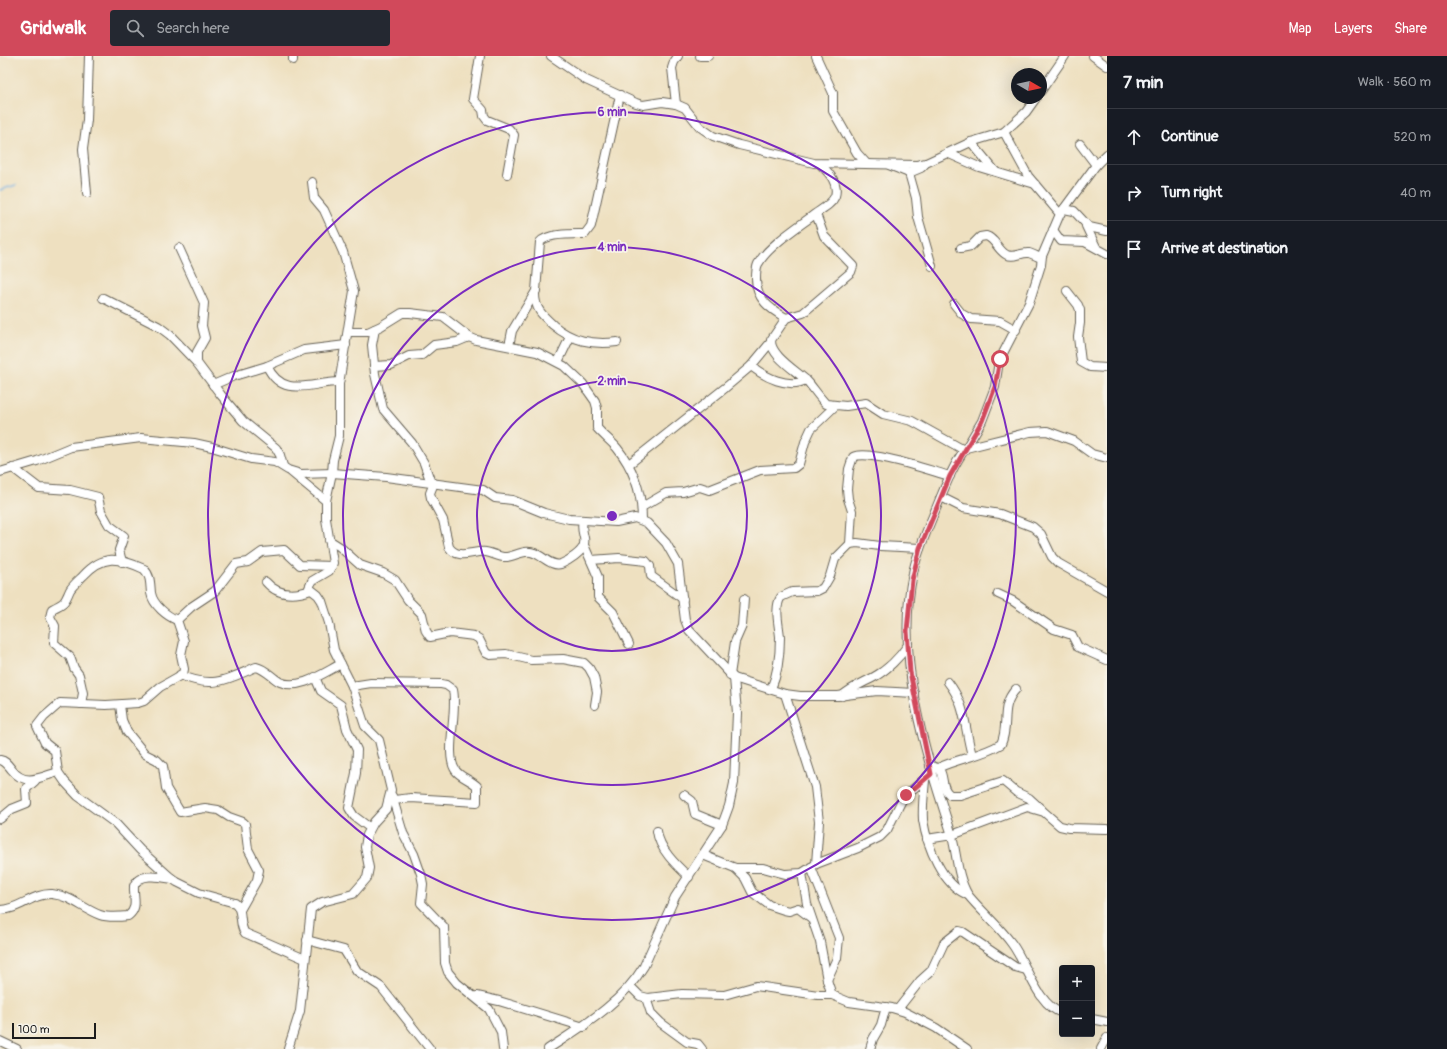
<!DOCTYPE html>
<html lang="en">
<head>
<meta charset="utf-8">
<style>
	:root { --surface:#171b24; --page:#242831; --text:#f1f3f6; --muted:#9ea1a6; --line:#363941; --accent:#d1495b }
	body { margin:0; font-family:Pangolin,sans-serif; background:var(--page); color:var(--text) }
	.controls { position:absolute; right:12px; bottom:12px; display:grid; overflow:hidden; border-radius:4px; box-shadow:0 4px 16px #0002 }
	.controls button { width:36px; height:36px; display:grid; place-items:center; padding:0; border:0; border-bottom:1px solid var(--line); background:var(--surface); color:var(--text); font:20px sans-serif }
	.compass { position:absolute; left:1011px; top:12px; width:36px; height:36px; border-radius:50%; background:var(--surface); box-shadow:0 4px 16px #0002; rotate:99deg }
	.scale { position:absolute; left:12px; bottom:10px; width:84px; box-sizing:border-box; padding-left:4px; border:2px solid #1c1c1c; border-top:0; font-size:11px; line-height:14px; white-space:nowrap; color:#1c1c1c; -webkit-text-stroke:3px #f7f3e8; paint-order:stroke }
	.stop { position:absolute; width:12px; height:12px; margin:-9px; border:3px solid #d1495b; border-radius:50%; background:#fff }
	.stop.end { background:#d1495b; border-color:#fff; box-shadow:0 1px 4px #0008 }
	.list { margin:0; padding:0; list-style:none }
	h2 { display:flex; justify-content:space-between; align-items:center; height:52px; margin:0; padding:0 16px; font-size:17px }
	h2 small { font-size:13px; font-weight:400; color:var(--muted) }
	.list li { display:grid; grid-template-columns:26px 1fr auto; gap:12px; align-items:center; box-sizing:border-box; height:56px; padding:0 16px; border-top:1px solid var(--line) }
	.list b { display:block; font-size:15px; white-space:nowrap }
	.list em { font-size:13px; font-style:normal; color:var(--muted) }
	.icon { flex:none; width:22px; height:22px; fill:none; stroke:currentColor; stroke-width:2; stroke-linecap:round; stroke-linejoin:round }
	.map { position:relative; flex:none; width:1107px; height:993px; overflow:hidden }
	header { display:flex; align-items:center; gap:24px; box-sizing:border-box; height:56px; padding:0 20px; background:var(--accent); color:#fff }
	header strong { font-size:19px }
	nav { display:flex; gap:22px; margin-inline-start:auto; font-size:14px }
	.search { width:280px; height:36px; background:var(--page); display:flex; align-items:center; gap:10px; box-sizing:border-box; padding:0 14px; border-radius:4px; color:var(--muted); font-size:15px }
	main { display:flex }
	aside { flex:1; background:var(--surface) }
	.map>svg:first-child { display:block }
</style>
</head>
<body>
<header>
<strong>Gridwalk</strong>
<div class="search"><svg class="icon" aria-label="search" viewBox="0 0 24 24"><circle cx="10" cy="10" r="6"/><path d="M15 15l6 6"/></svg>Search here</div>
<nav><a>Map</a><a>Layers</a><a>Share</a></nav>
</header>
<main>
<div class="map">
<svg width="1107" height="993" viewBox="0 0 1107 993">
	<rect width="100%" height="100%" fill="#f7f3e8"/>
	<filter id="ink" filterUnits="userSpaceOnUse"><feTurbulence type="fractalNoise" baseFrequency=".025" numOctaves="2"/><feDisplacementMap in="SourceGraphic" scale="8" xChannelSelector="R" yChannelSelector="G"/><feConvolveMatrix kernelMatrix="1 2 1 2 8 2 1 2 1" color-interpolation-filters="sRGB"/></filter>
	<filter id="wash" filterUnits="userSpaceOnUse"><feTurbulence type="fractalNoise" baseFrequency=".012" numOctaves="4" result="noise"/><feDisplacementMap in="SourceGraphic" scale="16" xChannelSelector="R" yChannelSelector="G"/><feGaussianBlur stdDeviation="0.9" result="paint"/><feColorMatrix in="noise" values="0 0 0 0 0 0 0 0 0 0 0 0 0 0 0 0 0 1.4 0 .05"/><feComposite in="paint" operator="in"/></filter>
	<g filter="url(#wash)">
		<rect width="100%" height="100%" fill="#eee0c0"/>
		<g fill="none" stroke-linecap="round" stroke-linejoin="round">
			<polyline stroke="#70aee2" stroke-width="1.5" points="0,134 16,129"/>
		</g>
	</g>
	<g filter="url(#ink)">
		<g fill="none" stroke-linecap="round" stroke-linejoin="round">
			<g stroke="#666155" stroke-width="10">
				<g id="minor">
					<polyline points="293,0 293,4"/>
					<polyline points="480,0 473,43 483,54 484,60 487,64 509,73 514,79 507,118"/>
					<polyline points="551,0 586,24 636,47 643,49 662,46 676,48 685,52 700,71 713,80 739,89 814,107 917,109 926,107 971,86 1004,76 1026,56 1036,42"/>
					<polyline points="700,0 708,0"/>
					<polyline points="816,0 833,37 833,55 857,97 866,107"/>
					<polyline points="1093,0 1107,10"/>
					<polyline points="1041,35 1065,0"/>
					<polyline points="676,48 672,12 674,6 678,0"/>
					<polyline points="971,86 995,115"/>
					<polyline points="1080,88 1096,109"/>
					<polyline points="947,97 979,111 1035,128"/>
					<polyline points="889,109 909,117 921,112 924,109"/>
					<polyline points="909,117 916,142 918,161 932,210"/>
					<polyline points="87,137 83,93 87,64 89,0"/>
					<polyline points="1064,153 1074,155 1089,171 1107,175"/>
					<path d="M816,158L824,180L853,210L851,216L803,257L786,262L771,284C770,300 797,315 808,326C814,333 819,341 826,348L846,350L866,347L883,358L912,365L964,394"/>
					<polyline points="1060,158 1096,109 1107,98"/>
					<polyline points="1086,170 1096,191"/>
					<polyline points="1053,174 1061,185 1085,186 1107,198"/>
					<polyline points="179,192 204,247 202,270 205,282 197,296 197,307"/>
					<path d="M961,192L971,190L980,181L986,180C995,182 998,195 1007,199C1016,202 1021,196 1029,197C1033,198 1038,201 1041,202"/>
					<polyline points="1067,235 1078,249 1080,254 1080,267 1078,281 1081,306 1090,311 1107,312"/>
					<path d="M535,238C535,253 542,259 553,269C572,285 592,289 617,286"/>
					<polyline points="103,242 158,270 170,279 197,307 221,339 243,365 276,392 280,399 283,410"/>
					<polyline points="954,248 962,258 971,263 1000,265 1016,274"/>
					<path d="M786,262C770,253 756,243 756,223C756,219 756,212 758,208C768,190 798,171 815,158C822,153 832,148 835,140C839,126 828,116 820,108"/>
					<polyline points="375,273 372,289 375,318 383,353 412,387 424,407 431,427"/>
					<path d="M349,276H368L381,270L402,257H410L443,261L469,281L476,284L537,296L564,310L583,328L595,345L597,352V372C603,379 611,385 617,392C634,413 642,437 642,464"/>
					<path d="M509,290L512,275L536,235L540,186C547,177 574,178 585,178L591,170L620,39"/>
					<polyline points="558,306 570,281"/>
					<path d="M267,310C283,344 312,326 339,326"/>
					<polyline points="374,310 391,309 409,300 422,299 434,289 457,286 469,281"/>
					<path d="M751,310C765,321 788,333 806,324"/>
					<polyline points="213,329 234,320 267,310 304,294 346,289"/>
					<polyline points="966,392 982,365 995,331 999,305 1029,247 1041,209 1042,200 1060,158 1028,120 1004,76"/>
					<polyline points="629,408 725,332 751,310 771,286"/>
					<polyline points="13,412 39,432 70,434 98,441 101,455 109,469 124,480 119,494 122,506"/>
					<polyline points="0,416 37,405 71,391 141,382 194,387 212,391 251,403 275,406 288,414 301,418 332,417 386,421 483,434 495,442 512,444 544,457 569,463 616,466 635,462 647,467 666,487 678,508 685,564 689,574 734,622 785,638 800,640 838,640 877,635 914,637"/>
					<polyline points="291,416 326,445"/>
					<path d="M434,427L430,437L431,442L443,464L449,491C458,505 474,494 486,496C493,497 500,502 507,501C513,500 519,497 525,496C539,493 549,512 561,508C568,505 583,496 584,488C586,480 580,477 583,464"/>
					<polyline points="941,441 963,452 1000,458 1033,471 1041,478 1052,501 1058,507 1107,535"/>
					<polyline points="642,451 666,437 683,436 700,431 709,434 760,414 794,412 799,408 805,386 811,373 835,350"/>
					<polyline points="329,484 340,491 360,509 383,517 395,524 408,544 422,558 426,575 430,581 450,577 474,580 479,583 486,597 490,599 506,598 531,604 563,603 584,607 589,612 594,621 597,636 595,649"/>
					<path d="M850,488L852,455L848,443L847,433L849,413L853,401C869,393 931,415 950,420"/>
					<polyline points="584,489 598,521 598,541 613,556 629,588"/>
					<polyline points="591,504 619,502 646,505 650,510 651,520 683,543"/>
					<path d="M266,526C278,540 294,540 311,534"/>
					<polyline points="998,538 1013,545 1054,573 1072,579 1078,591 1107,604"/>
					<path d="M180,619C213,633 226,624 256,611C266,613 272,622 280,626C299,635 325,616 341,608"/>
					<polyline points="730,619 735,586 742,570 744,543"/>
					<polyline points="315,621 321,635 341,649 347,673 357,694 356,717 349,752 354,760 370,772"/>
					<path d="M948,626C967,650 964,672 972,699"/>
					<path d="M352,630L371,627L441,628L446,629L453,634C458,656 444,700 456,715C462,722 471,724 477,730V746L411,742L394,744"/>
					<path d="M771,633C778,617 780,599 780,581C779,569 774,551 781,541L792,536L817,535L823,532L830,520L835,503L850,488L857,487L880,490L920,492"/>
					<polyline points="785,638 815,731 819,766 816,808"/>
					<path d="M842,640C852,631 863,627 874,621C887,614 900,601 908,589"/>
					<path d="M81,648L83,637L79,619L74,612L70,601L54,587L55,570L50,561L52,553C66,546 64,547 70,534C73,529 79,524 83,520C103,498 118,501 144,513C151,520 150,528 151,537C153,549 167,560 177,564"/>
					<polyline points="120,649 122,664 127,676 145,698 157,704 163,710 166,732 180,756 205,752 218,754 229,761 243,766 245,768 248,793 259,814 257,824 240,854"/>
					<path d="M0,704C6,705 8,709 12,714C25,731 41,721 58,716"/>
					<path d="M930,710C949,712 937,729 950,739H960L1003,725L1016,736L1029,742L1042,754"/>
					<path d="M938,712C959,702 982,700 1001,688C1010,669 999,651 1016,633"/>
					<path d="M925,724C924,737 922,751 923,764C927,790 942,829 968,839"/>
					<polyline points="684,739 692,745 695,758 722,769"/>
					<polyline points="392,740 403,777 414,798 421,818 423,828 421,847 444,871 445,907 448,916 457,927 489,953 501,976 503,993"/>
					<polyline points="0,763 12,753 27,747 26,733 35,725"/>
					<path d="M657,775C659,793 676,809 689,821"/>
					<polyline points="927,783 952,779 1027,751 1044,756 1060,770 1069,772 1107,773"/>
					<polyline points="703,799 735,812 763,812 785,818 802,817 816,808 858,792 880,781 887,774 903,742 931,717"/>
					<polyline points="811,811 839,882 837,902 827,924"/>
					<polyline points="735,812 745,822 752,836 769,849 784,854 789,855 798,852 810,861"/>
					<polyline points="802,817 807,848 820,886 827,924 832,939"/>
					<path d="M0,854C19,854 33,837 52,838C72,840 83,853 100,859C109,862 119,861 128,860C139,852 133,841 134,830C139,816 161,821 172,823"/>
					<polyline points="307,884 344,894 357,915 381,931 430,993"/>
					<path d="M305,903L245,877C238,868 244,854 235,847L199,837L177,826L169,820L140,794L116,768L78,740L65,726L58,716L55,695L45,687L37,670L44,661L60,647L106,649L138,647L144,645L160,631L183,618L184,613L181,599L184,585L177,564L191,551L215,535L236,508L248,506L262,496L284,494L300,509L332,510"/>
					<polyline points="630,930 640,940 648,942 682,938 724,939 756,930 818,939 832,939 849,946 892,952 905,956 936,972 967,993"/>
					<polyline points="477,940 499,945 584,971"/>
					<polyline points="646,942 651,957 661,967 687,986 698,988 702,993"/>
					<polyline points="898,953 920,925 931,915 944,887 959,875 963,876 1015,911 1026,914"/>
					<path d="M1062,957C1037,949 1027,908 1012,888C999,870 982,856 968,839C956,819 957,794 950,773C924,693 895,601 913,517C917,496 927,475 935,455C944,434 952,410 966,392L1030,376L1047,375L1074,385L1092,398L1107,402"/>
					<polyline points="1092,963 1107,966"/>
					<polyline points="0,985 17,993"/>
					<polyline points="288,993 300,955 311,853 322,846 353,838 367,822 369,812 365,791 367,779 374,766 386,753 391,734 379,684 365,670 352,630 334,594 329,567 322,545 318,539 309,532 312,525 329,515 333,507 326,463 326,445 332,417 333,404 339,380 339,328 354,235 343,196 324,154 314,142 312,126"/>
					<path d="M548,993C583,970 622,947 644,910L675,841L722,769L729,750L734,727L737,657L734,622"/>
					<polyline points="870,993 873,983 881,969 886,951"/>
					<polyline points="1101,993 1107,982"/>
				</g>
			</g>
			<use href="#minor" stroke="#fff" stroke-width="8"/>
		</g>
	</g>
	<g fill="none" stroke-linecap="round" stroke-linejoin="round" filter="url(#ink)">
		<polyline stroke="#d1495b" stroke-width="5" points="906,739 931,718 910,616 907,575 912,524 920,492 950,420 982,365 995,331 1000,303"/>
	</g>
	<g fill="none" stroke="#7b2cbf" stroke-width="2">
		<circle cx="612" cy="460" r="135"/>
		<circle cx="612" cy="460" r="269"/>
		<circle cx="612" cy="460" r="404"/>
	</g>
	<circle cx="612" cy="460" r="6" fill="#7b2cbf" stroke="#f7f3e8" stroke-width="2"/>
	<g font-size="12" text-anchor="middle" font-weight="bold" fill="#7b2cbf" stroke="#f7f3e8" stroke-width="3.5" stroke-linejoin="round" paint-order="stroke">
		<text x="612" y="60">6 min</text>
		<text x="612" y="195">4 min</text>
		<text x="612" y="329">2 min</text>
	</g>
</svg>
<div class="controls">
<button>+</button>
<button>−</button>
</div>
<svg class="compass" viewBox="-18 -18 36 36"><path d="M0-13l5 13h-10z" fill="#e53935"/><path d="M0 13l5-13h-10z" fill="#9ea1a6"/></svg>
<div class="scale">100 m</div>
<div class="stop" style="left:1000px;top:303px"></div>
<div class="stop end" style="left:906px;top:739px"></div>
</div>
<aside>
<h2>7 min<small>Walk · 560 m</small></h2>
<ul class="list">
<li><svg class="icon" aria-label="ahead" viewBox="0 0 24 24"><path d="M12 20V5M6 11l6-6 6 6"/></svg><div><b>Continue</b></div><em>520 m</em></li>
<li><svg class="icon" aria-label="right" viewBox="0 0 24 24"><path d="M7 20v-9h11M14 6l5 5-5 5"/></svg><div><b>Turn right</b></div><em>40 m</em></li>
<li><svg class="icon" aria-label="arrive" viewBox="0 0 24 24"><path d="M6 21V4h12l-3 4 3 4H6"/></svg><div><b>Arrive at destination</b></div></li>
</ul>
</aside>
</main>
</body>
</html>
